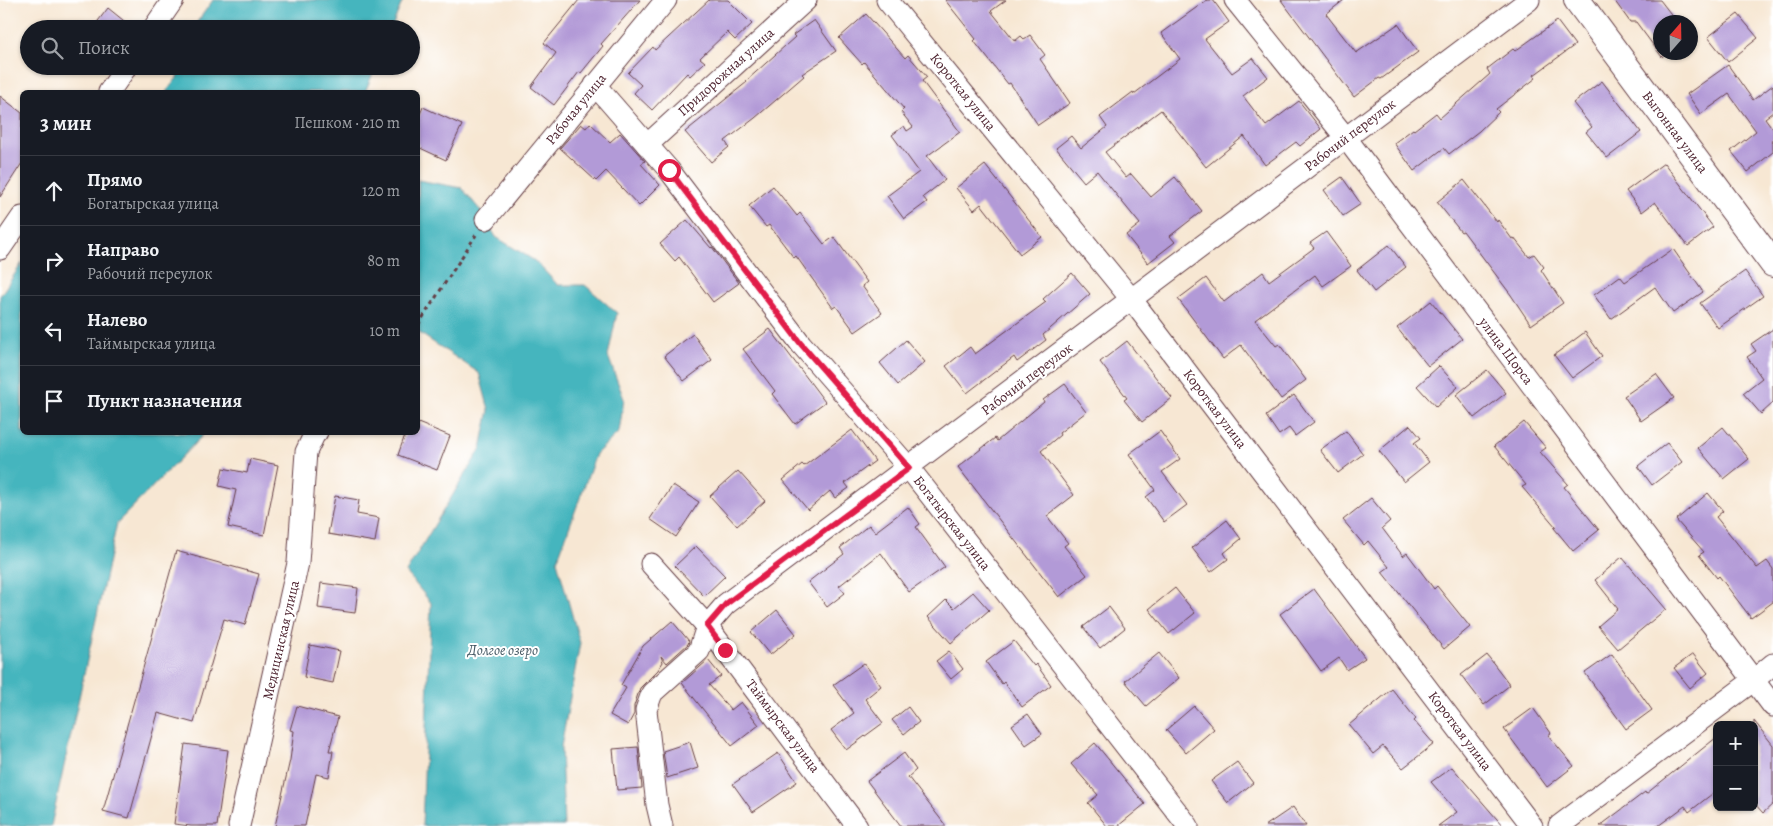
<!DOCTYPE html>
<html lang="ru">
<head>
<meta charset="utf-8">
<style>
	:root { --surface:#171b24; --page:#20242c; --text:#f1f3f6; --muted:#9ea1a6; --line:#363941 }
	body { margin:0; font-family:Alegreya,serif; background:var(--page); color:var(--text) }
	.controls { position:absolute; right:15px; bottom:15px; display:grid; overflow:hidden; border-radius:8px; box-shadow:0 1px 4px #0004 }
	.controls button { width:45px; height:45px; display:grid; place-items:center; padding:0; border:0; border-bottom:1px solid var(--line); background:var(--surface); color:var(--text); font:25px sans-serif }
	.compass { position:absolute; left:1653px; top:15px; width:45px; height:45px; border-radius:50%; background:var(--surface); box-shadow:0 1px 4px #0004; rotate:20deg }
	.stop { position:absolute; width:15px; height:15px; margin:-11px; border:4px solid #e11d48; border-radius:50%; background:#fff }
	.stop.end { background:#e11d48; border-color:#fff; box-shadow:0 1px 5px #0008 }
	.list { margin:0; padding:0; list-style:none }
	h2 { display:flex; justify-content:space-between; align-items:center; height:65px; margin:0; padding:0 20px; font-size:21px }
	h2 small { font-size:16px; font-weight:400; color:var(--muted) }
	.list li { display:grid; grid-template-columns:32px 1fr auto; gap:15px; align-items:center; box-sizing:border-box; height:70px; padding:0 20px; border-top:1px solid var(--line) }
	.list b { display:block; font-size:19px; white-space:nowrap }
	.list p { margin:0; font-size:16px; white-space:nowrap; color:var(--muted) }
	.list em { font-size:16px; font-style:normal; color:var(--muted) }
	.icon { flex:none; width:28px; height:28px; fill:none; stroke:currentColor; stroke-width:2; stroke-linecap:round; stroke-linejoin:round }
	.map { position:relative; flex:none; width:1773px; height:826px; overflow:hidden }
	.search { position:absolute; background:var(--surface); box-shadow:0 1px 4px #0004; left:20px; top:20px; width:400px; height:55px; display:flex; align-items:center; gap:12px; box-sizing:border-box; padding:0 18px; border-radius:28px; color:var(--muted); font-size:19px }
	.panel { position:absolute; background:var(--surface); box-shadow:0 1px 4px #0004; left:20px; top:90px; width:400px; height:345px; border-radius:8px }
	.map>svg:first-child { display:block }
</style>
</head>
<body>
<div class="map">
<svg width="1773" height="826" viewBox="0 0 1773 826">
	<rect width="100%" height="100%" fill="#fff"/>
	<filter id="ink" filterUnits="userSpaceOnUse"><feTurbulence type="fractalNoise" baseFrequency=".02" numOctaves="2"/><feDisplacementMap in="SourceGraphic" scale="10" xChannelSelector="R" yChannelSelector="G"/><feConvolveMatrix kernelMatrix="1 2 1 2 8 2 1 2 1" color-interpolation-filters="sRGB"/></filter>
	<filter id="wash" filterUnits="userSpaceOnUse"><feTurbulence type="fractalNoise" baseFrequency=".0096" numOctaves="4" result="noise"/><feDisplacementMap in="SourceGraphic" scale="20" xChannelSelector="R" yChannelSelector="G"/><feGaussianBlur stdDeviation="1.12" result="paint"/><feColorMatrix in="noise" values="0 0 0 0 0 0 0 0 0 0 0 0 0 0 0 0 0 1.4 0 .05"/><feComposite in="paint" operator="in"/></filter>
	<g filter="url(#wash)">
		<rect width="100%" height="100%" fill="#f7e7d3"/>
		<g fill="#45b5be" stroke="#486a74">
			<polygon points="213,0 403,0 391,29 192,29"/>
			<polygon points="179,66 376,66 365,92 166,92 177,78"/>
			<polygon points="418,180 462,188 480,210 496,237 535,261 558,285 585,285 617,313 608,356 624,399 619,432 596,454 557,561 580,643 561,747 564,826 422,826 431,603 406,572 481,448 489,410 479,373 418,332"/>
			<polygon points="22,263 22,432 205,433 117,523 51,826 0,826 0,296"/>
		</g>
		<g id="blocks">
			<g fill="#b29ad7">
				<polygon points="579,0 640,0 601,44 603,46 581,73 579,72 554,105 531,87 556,53 544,43"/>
				<polygon points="709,0 728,0 752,24 735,40 727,32 700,58 705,62 690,76 687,73 652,110 634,93 641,85 628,73 653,47 655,50"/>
				<polygon points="945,0 1006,0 991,11 1015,41 1021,36 1024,39 1030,35 1045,55 1040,59 1070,103 1038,125 1010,83 1008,84 974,41 976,39"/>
				<polygon points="1207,0 1213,0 1229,22 1205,39 1232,73 1253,58 1268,77 1243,96 1266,126 1299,101 1321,129 1300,146 1296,142 1265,165 1244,136 1206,167 1161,110 1105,152 1126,178 1131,174 1151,197 1175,177 1202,211 1170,236 1175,242 1148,263 1126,235 1140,224 1097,171 1084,182 1056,148 1071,136 1081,148 1107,127 1100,117 1133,92 1134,94 1180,59 1161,33"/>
				<polygon points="1281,0 1344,0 1326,14 1356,53 1398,24 1418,52 1381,79 1379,78 1354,97"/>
				<polygon points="1614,0 1660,0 1677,22 1660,22 1660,52 1668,52 1662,57 1636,22 1630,22"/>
				<polygon points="108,8 134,29 92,29"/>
				<polygon points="866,14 905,58 908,55 927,77 922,81 960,132 927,156 945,180 923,197 927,202 904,219 887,196 919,172 892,135 904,126 907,131 913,127 901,112 904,109 864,62 862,64 839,38"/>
				<polygon points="1738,14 1758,38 1728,62 1708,37"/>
				<polygon points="814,20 836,51 802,74 804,76 755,118 725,141 729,147 711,162 685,132 747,82 746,81 795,37 793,35"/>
				<polygon points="1557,21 1575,45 1534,75 1536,78 1496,109 1499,112 1479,131 1449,154 1444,148 1414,171 1394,143 1413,129 1414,130 1436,113 1440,118 1490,74 1487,69 1513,49 1515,51"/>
				<polygon points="1728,65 1753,100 1773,85 1773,112 1765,118 1773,129 1773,139 1771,140 1773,142 1773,152 1748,172 1731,151 1756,131 1729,94 1701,114 1687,94"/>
				<polygon points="1602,81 1641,132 1607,158 1586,132 1592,127 1573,103"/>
				<polygon points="0,96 22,113 22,163 0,197"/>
				<polygon points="423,107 462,125 446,160 418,147 418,119"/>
				<polygon points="590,123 610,142 620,133 645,161 641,164 660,185 639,206 606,171 596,181 560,148 581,124 586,128"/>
				<polygon points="1664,163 1713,227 1688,246 1655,202 1642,212 1626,191"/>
				<polygon points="985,165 1042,237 1020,254 981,204 974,210 956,188"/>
				<polygon points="1342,177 1361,204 1343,216 1324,190"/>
				<polygon points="1464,180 1497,222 1498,220 1512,239 1514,238 1529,257 1534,254 1544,267 1541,270 1563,303 1531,325 1511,295 1463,231 1461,232 1437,202"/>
				<polygon points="773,186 797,216 800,213 824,244 834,237 867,282 862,286 882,313 855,332 836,306 833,308 796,256 794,258 769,225 766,227 749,206"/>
				<polygon points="687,220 711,248 712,247 739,283 713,302 679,257 675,261 660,244"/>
				<polygon points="1326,232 1351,266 1323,286 1315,275 1255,320 1276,346 1279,344 1306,380 1281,399 1241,345 1223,359 1178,299 1206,278 1224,302 1263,272 1269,281 1314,248 1310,243"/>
				<polygon points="1389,245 1406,267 1374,292 1357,270"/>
				<polygon points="1673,249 1703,292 1673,313 1655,287 1611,319 1594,295 1620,276 1625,282"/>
				<polygon points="1745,271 1763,296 1718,328 1700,303"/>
				<polygon points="1072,273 1090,294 1043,335 1046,340 1017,362 1014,357 967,393 946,366 970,347 975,354 1046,302 1043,299"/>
				<polygon points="1431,301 1462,339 1428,366 1397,328"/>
				<polygon points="770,329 825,402 795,424 772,394 775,391 743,349"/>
				<polygon points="1773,329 1773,403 1761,414 1743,393 1762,378 1747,357 1756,351 1751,344"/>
				<polygon points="1585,332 1602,356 1572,378 1554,355"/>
				<polygon points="693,334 712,360 684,381 664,356"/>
				<polygon points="906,340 925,362 898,385 880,363"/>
				<polygon points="1127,341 1172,398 1142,422 1124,400 1127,398 1100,362"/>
				<polygon points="1439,366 1458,387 1436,407 1417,386"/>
				<polygon points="1487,370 1506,393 1474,418 1456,395"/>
				<polygon points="1656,374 1674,398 1641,421 1624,396"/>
				<polygon points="1065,384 1086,412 1059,433 1060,435 1041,451 1074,495 1047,516 1068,543 1064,546 1087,575 1059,597 958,467 995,438 997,441 1044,402 1043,400"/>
				<polygon points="1294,395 1314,422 1295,436 1289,428 1279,435 1266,416"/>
				<polygon points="1524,422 1546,448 1540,452 1568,484 1564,487 1599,530 1573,551 1554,528 1556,527 1522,487 1526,485 1494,446"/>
				<polygon points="418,423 450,436 437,470 398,455 406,432 418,432"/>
				<polygon points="1410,425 1421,438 1414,443 1429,462 1404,482 1379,451"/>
				<polygon points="1723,427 1749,459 1724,479 1698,448"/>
				<polygon points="852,430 875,461 845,483 849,488 835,498 830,491 808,510 783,480 802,464 804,466"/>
				<polygon points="1160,431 1180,459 1162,472 1187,505 1164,522 1146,497 1155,490 1129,454"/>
				<polygon points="1346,431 1363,454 1338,473 1320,450"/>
				<polygon points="1667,443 1682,462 1652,485 1638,466"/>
				<polygon points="250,459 278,465 264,535 228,527 236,490 219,486 223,468 247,473"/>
				<polygon points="738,471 765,501 737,526 710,496"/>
				<polygon points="673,485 699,502 676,537 650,519"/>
				<polygon points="1708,493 1723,511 1716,517 1757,568 1767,561 1773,569 1773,602 1751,618 1719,576 1717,578 1699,555 1704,552 1676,520"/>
				<polygon points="335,496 359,500 357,514 379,518 375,542 328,534"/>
				<polygon points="1371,498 1390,521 1382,528 1403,556 1407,553 1434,589 1437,586 1470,627 1444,649 1382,572 1389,567 1368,541 1364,545 1343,520"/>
				<polygon points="908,507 920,524 916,527 945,567 909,592 881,553 839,586 845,593 827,607 808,582 844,554 840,548 869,525 875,532"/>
				<polygon points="1227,520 1241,539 1224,553 1228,559 1211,572 1192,548"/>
				<polygon points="696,546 725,576 704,596 675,566"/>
				<polygon points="176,551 259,574 245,625 224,619 194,723 158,713 129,818 103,811"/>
				<polygon points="1622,557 1666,609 1618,649 1598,626 1618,609 1595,580"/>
				<polygon points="321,583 358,588 355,613 318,608"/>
				<polygon points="1175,588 1195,613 1169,634 1149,609"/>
				<polygon points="1314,589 1365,658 1347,670 1339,658 1321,671 1280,614"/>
				<polygon points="973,592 989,610 951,643 928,617 946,600 954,608"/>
				<polygon points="1109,607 1125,628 1100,648 1083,627"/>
				<polygon points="777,610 796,634 770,655 751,632"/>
				<polygon points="672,621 689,641 688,644 667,663 661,656 663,662 658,670 640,688 634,706 634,714 628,725 610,715 626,688 621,685 643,646"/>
				<polygon points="1014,641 1034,666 1036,664 1051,685 1022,707 1004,682 1002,684 986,662"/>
				<polygon points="310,645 340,651 333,683 304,677"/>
				<polygon points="949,651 963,669 951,679 936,661"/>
				<polygon points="1159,653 1179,678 1146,706 1125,681"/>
				<polygon points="1612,654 1652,710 1626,729 1585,673"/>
				<polygon points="1693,654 1708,673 1690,688 1674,668"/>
				<polygon points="1487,655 1510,685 1484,705 1461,675"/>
				<polygon points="708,660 721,676 709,685 731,710 741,702 759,725 732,746 682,683"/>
				<polygon points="864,663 881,686 865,699 883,723 846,750 831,730 854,713 833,685"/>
				<polygon points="1392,689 1416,719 1414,721 1434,744 1403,768 1383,746 1373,754 1349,725"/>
				<polygon points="297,706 338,717 329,751 333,751 329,777 316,774 305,826 275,826 290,760 294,731 290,730"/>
				<polygon points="1194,706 1214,729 1186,753 1166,730"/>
				<polygon points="908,707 919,722 904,734 892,720"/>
				<polygon points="1533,708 1551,733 1548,735 1574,766 1547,787 1504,729"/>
				<polygon points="1028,714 1042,734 1026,745 1012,725"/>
				<polygon points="1754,721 1773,745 1773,804 1763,813 1754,803"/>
				<polygon points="1717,737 1717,790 1689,812 1685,806 1658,826 1600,826 1645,792 1646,794"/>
				<polygon points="690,742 698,768 667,778 663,751"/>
				<polygon points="1095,743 1145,804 1118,826 1107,826 1088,803 1098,795 1071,764"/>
				<polygon points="185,744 228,750 217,826 191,826 174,824"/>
				<polygon points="638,747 642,788 617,790 613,749"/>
				<polygon points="778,753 797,782 753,812 733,784"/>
				<polygon points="904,753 916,770 908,777 946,826 901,826 867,781"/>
				<polygon points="1237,762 1253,783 1228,803 1211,781"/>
				<polygon points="1452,767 1503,826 1438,826 1457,812 1431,782"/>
				<polygon points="1293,807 1306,826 1265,826"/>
			</g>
		</g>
	</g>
	<g filter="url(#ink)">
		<use href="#blocks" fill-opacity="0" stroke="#643d44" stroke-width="1"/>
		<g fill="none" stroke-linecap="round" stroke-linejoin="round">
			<g stroke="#643d44" stroke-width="23">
				<g id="minor">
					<polyline points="887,0 1132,300 1532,826"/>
					<polyline points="1235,0 1346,138 1773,706"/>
					<polyline points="153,29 173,0"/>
					<polyline points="595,85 669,170 801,344 909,468 1188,826"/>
					<polyline points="109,92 127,66"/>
					<polyline points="647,145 806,0"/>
					<polyline points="486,219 666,0"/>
					<polyline points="0,249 22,217"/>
					<polyline points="651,564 707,626 857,826"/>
					<polyline points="239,826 298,563 306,452 315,433 317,432"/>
					<polyline points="662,826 657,805 646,710 652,693 699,651 707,626 726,604 1529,0"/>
					<polyline points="1559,826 1754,680 1773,664"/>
				</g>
			</g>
			<g stroke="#643d44" stroke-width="28">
				<polyline id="tertiary" points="1577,0 1773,264"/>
			</g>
			<polyline stroke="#643d44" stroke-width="3" stroke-dasharray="4 4" stroke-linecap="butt" points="418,325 476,235"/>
			<use href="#minor" stroke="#fff" stroke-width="21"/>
			<use href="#tertiary" stroke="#fff" stroke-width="26"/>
		</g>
	</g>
	<g fill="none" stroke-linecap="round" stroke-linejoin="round" filter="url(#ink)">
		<polyline stroke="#e11d48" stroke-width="6" points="669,170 801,344 909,468 726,604 707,626 725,650"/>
	</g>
	<g text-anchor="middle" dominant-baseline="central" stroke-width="4" stroke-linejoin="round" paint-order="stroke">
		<g font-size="14" fill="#4a1f2b" stroke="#fff">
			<text transform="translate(726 72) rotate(-42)">Придорожная улица</text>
			<text transform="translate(963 92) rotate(51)">Короткая улица</text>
			<text transform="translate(576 109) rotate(-51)">Рабочая улица</text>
			<text transform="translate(1675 132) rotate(53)">Выгонная улица</text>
			<text transform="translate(1350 135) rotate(-37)">Рабочий переулок</text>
			<text transform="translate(1506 351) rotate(53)">улица Щорса</text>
			<text transform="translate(1027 379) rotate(-37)">Рабочий переулок</text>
			<text transform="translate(1215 409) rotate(53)">Короткая улица</text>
			<text transform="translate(952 523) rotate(52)">Богатырская улица</text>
			<text transform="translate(281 640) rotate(-77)">Медицинская улица</text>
			<text transform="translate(783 726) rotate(53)">Таймырская улица</text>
			<text transform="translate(1460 731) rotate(53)">Короткая улица</text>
		</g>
		<g font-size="15" font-style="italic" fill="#485b66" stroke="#fff">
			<text x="503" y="650">Долгое озеро</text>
		</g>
	</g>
</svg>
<div class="controls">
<button>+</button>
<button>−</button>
</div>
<svg class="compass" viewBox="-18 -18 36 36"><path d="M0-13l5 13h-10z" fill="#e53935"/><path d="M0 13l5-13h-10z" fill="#9ea1a6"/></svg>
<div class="stop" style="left:669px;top:170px"></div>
<div class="stop end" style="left:725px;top:650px"></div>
<div class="search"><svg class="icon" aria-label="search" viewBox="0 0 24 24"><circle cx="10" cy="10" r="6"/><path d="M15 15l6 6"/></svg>Поиск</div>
<section class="panel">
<h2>3 мин<small>Пешком · 210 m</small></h2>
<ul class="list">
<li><svg class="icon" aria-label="ahead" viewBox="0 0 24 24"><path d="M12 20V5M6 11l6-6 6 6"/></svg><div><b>Прямо</b><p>Богатырская улица</p></div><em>120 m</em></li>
<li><svg class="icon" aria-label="right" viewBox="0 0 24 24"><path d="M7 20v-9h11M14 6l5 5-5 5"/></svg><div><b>Направо</b><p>Рабочий переулок</p></div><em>80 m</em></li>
<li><svg class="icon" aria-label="left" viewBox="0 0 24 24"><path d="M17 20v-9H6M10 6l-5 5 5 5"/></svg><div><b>Налево</b><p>Таймырская улица</p></div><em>10 m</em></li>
<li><svg class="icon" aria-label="arrive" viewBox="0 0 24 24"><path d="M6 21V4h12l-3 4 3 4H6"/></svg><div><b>Пункт назначения</b></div></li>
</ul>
</section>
</div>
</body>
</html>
